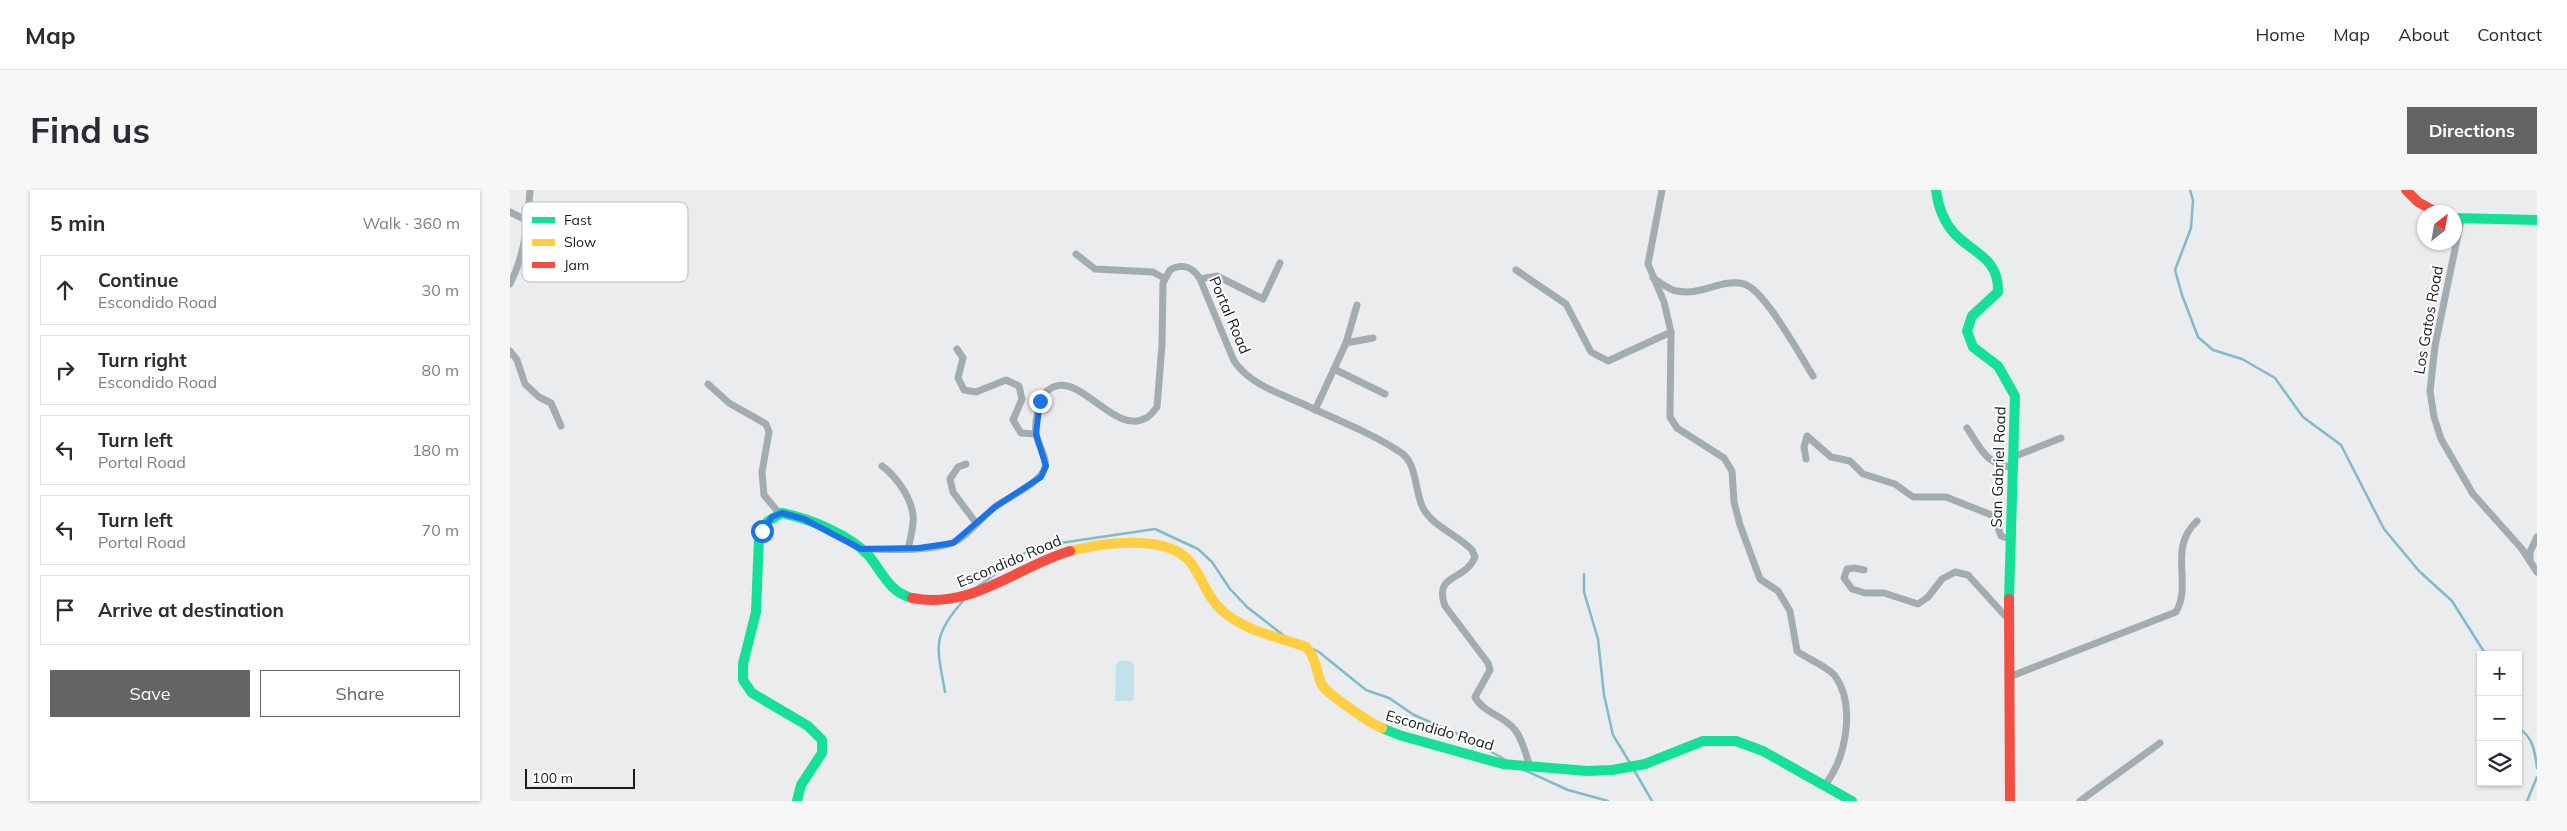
<!DOCTYPE html>
<html lang="en">
<head>
<meta charset="utf-8">
<style>
	:root { --surface:#fff; --page:#f7f7f7; --text:#2b2b33; --muted:#7c7c81; --line:#e1e1e2; --accent:#636464 }
	body { margin:0; font-family:Mulish,sans-serif; background:var(--page); color:var(--text) }
	.controls { position:absolute; right:15px; bottom:15px; display:grid; overflow:hidden; border-radius:0px; box-shadow:0 1px 4px #0004 }
	.controls button { width:45px; height:45px; display:grid; place-items:center; padding:0; border:0; border-bottom:1px solid var(--line); background:var(--surface); color:var(--text); font:25px sans-serif }
	.compass { position:absolute; left:1907px; top:15px; width:45px; height:45px; border-radius:50%; background:var(--surface); box-shadow:0 1px 4px #0004; rotate:31deg }
	.scale { position:absolute; left:15px; bottom:12px; width:110px; box-sizing:border-box; padding-left:5px; border:2px solid #1a1b1b; border-top:0; font-size:14px; line-height:18px; white-space:nowrap; color:#1a1b1b; -webkit-text-stroke:4px #fff; paint-order:stroke }
	.stop { position:absolute; width:15px; height:15px; margin:-11px; border:4px solid #1a73e8; border-radius:50%; background:#fff }
	.stop.end { background:#1a73e8; border-color:#fff; box-shadow:0 1px 5px #0008 }
	.list { margin:0; padding:0; list-style:none }
	h2 { display:flex; justify-content:space-between; align-items:center; height:65px; margin:0; padding:0 20px; font-size:21px }
	h2 small { font-size:16px; font-weight:400; color:var(--muted) }
	.list li { display:grid; grid-template-columns:32px 1fr auto; gap:15px; align-items:center; box-sizing:border-box; height:70px; margin:0 10px 10px; padding:0 10px; border:1px solid var(--line); border-radius:0px }
	.list b { display:block; font-size:19px; white-space:nowrap }
	.list p { margin:0; font-size:16px; white-space:nowrap; color:var(--muted) }
	.list em { font-size:16px; font-style:normal; color:var(--muted) }
	.actions { display:flex; gap:10px; padding:15px 20px }
	.actions a { flex:1; padding:11px 0; border:1px solid var(--accent); border-radius:0px; text-align:center; font-size:18px; color:var(--accent) }
	.actions .main { background:var(--accent); color:#fff }
	.icon { flex:none; width:28px; height:28px; fill:none; stroke:currentColor; stroke-width:2; stroke-linecap:round; stroke-linejoin:round }
	.map { position:relative; flex:none; width:2027px; height:611px; overflow:hidden; border-radius:0px }
	header { display:flex; align-items:center; gap:30px; box-sizing:border-box; height:70px; padding:0 25px; background:var(--surface); border-bottom:1px solid var(--line) }
	header strong { font-size:24px }
	nav { display:flex; gap:28px; margin-inline-start:auto; font-size:18px }
	.intro { display:flex; align-items:center; justify-content:space-between; box-sizing:border-box; height:120px; padding:0 30px }
	h1 { margin:0; font-size:35px }
	.button { padding:12px 22px; border-radius:0px; background:var(--accent); color:#fff; font-size:18px; font-weight:700 }
	main { display:flex; gap:30px; padding:0 30px }
	aside { flex:1; background:var(--surface); border-radius:0px; box-shadow:0 1px 4px #0004 }
	.map>svg:first-child { display:block }
</style>
</head>
<body>
<header>
<strong>Map</strong>
<nav><a>Home</a><a>Map</a><a>About</a><a>Contact</a></nav>
</header>
<div class="intro"><h1>Find us</h1><a class="button">Directions</a></div>
<main>
<aside>
<h2>5 min<small>Walk · 360 m</small></h2>
<ul class="list">
<li><svg class="icon" aria-label="ahead" viewBox="0 0 24 24"><path d="M12 20V5M6 11l6-6 6 6"/></svg><div><b>Continue</b><p>Escondido Road</p></div><em>30 m</em></li>
<li><svg class="icon" aria-label="right" viewBox="0 0 24 24"><path d="M7 20v-9h11M14 6l5 5-5 5"/></svg><div><b>Turn right</b><p>Escondido Road</p></div><em>80 m</em></li>
<li><svg class="icon" aria-label="left" viewBox="0 0 24 24"><path d="M17 20v-9H6M10 6l-5 5 5 5"/></svg><div><b>Turn left</b><p>Portal Road</p></div><em>180 m</em></li>
<li><svg class="icon" aria-label="left" viewBox="0 0 24 24"><path d="M17 20v-9H6M10 6l-5 5 5 5"/></svg><div><b>Turn left</b><p>Portal Road</p></div><em>70 m</em></li>
<li><svg class="icon" aria-label="arrive" viewBox="0 0 24 24"><path d="M6 21V4h12l-3 4 3 4H6"/></svg><div><b>Arrive at destination</b></div></li>
</ul>
<div class="actions"><a class="main">Save</a><a>Share</a></div>
</aside>
<div class="map">
<svg width="2027" height="611" viewBox="0 0 2027 611">
	<rect width="100%" height="100%" fill="#eaeced"/>
	<polygon fill="#c1e2eb" points="609,471 621,471 624,476 624,509 621,511 605,511 606,475"/>
	<g fill="none" stroke-linecap="round" stroke-linejoin="round">
		<g stroke="#81bac9" stroke-width="2.5">
			<polyline points="1680,0 1683,10 1681,38 1665,80 1672,105 1688,147 1703,160 1732,169 1765,188 1793,227 1831,255 1874,339 1909,381 1942,411 1976,465"/>
			<polyline points="1074,384 1074,402 1088,449 1094,505 1103,545 1120,573"/>
			<polyline points="463,400 523,357 645,339 688,359 702,372 720,399 737,417 773,445"/>
			<polyline points="803,459 809,462 856,500 879,508 904,525 950,545 996,570"/>
			<path d="M435,502C427,457 421,446 454,410"/>
			<path d="M2008,538C2023,546 2025,562 2027,578"/>
			<polyline points="1012,579 1058,600 1098,611"/>
			<polyline points="1124,580 1142,611"/>
			<polyline points="2017,611 2027,587"/>
		</g>
		<g stroke="#a3adb0" stroke-width="7">
			<path d="M1152,0L1138,74L1154,112L1161,142L1160,227L1167,238L1214,268L1222,281L1224,312L1230,335L1250,389L1268,401L1280,421L1287,461C1296,468 1320,478 1325,486C1346,515 1336,568 1315,595"/>
			<polyline points="0,22 18,31"/>
			<polyline points="1951,30 1925,156 1920,201 1924,227 1931,249 1963,304 2012,359 2027,382"/>
			<polyline points="566,64 585,79 643,82 654,88"/>
			<polyline points="1006,80 1056,114 1081,162 1098,171 1161,142"/>
			<path d="M1143,88C1150,92 1159,100 1167,101C1193,106 1211,88 1234,94C1254,99 1291,167 1303,186"/>
			<polyline points="690,89 707,86 753,109 770,73"/>
			<path d="M0,94C15,64 18,34 20,0"/>
			<polyline points="836,153 863,148"/>
			<polyline points="447,159 453,168 448,188 454,200 466,202 496,190 509,196 512,209 503,230 511,243 526,244"/>
			<polyline points="0,161 7,170 15,194 29,207 41,213 51,236"/>
			<polyline points="824,179 875,204"/>
			<polyline points="198,194 219,213 256,234 259,242 252,282 254,305 269,323"/>
			<polyline points="805,220 836,153 847,115"/>
			<path d="M1457,238C1471,259 1476,275 1503,277"/>
			<polyline points="1503,267 1551,248"/>
			<polyline points="1296,269 1294,257 1297,246 1321,267 1340,271 1353,284 1385,294 1403,307 1436,307 1484,326 1491,346 1500,349"/>
			<polyline points="456,274 448,277 440,289 443,302 466,333"/>
			<path d="M372,276C381,282 385,288 391,296C407,320 405,332 398,359"/>
			<path d="M351,359C378,359 417,362 442,353C456,348 473,326 486,316C499,307 531,293 535,277C537,266 528,255 526,244C524,233 529,210 537,201C567,175 603,247 636,228C640,226 644,221 647,217L652,155L653,93L660,80C672,73 683,77 690,89L724,171C740,194 766,202 791,213C824,229 860,242 890,262C908,273 904,301 913,318C922,336 948,345 962,360L965,367C955,392 923,383 935,416L978,473L980,480L965,507C974,524 994,525 1005,540C1013,550 1016,565 1020,577"/>
			<polyline points="2020,371 2020,362 2027,347"/>
			<polyline points="1354,380 1345,378 1337,379 1334,388 1342,399 1355,403 1374,403 1408,414 1418,407 1432,389 1445,382 1458,385 1499,430"/>
			<path d="M1499,487L1666,422C1683,393 1657,359 1687,331"/>
			<polyline points="1570,611 1650,553"/>
		</g>
		<g stroke="#16e098" stroke-width="10">
			<path d="M1426,0C1428,16 1433,31 1444,43C1463,64 1489,67 1488,102L1462,126L1457,141L1463,157L1488,176L1505,206L1499,409"/>
			<polyline points="1944,28 2027,30"/>
			<polyline points="872,538 889,545 993,574 1077,581 1102,580 1135,574 1193,551 1226,551 1253,561 1342,611"/>
			<path d="M287,611L291,595L312,563V550L298,536L242,503L233,490V474L246,422L249,347L258,331L272,323C300,329 339,344 359,366C373,383 379,402 402,408"/>
		</g>
		<path stroke="#ffcf43" stroke-width="10" d="M560,361C592,353 658,343 681,373C693,389 698,410 715,423C738,442 769,447 796,457C806,467 806,481 811,493C815,503 860,533 872,538"/>
		<g stroke="#f24e42" stroke-width="10">
			<polyline points="1896,0 1908,12 1926,22"/>
			<path d="M402,408C462,420 506,377 560,361"/>
			<polyline points="1499,409 1500,611"/>
		</g>
	</g>
	<g fill="none" stroke-linecap="round" stroke-linejoin="round">
		<polyline stroke="#1a73e8" stroke-width="6" points="252,341 262,327 272,323 294,329 351,359 409,358 443,353 485,317 531,287 536,276 526,244 530,211"/>
	</g>
	<g text-anchor="middle" dominant-baseline="central" stroke-width="4" stroke-linejoin="round" paint-order="stroke">
		<g font-size="15" fill="#1a1b1b" stroke="#fff">
			<text transform="translate(720 125) rotate(67)">Portal Road</text>
			<text transform="translate(1918 130) rotate(-80)">Los Gatos Road</text>
			<text transform="translate(1488 277) rotate(-88)">San Gabriel Road</text>
			<text transform="translate(499 371) rotate(-23)">Escondido Road</text>
			<text transform="translate(930 540) rotate(16)">Escondido Road</text>
		</g>
	</g>
	<rect x="12" y="12" width="166" height="80" rx="8" fill="#fff" stroke="#babbbb" stroke-width="1"/>
	<rect x="22" y="27" width="23" height="6" fill="#16e098"/>
	<rect x="22" y="49" width="23" height="7" fill="#ffcf43"/>
	<rect x="22" y="72" width="23" height="6" fill="#f24e42"/>
	<g font-size="14" fill="#1a1b1b">
		<text x="54" y="35">Fast</text>
		<text x="54" y="57">Slow</text>
		<text x="54" y="80">Jam</text>
	</g>
</svg>
<div class="controls">
<button>+</button>
<button>−</button>
<button><svg class="icon" aria-label="layers" viewBox="0 0 24 24"><path d="M12 4l9 5-9 5-9-5zM3 14l9 5 9-5"/></svg></button>
</div>
<svg class="compass" viewBox="-18 -18 36 36"><path d="M0-13l5 13h-10z" fill="#e53935"/><path d="M0 13l5-13h-10z" fill="#7c7c81"/></svg>
<div class="scale">100 m</div>
<div class="stop" style="left:252px;top:341px"></div>
<div class="stop end" style="left:530px;top:211px"></div>
</div>
</main>
</body>
</html>
